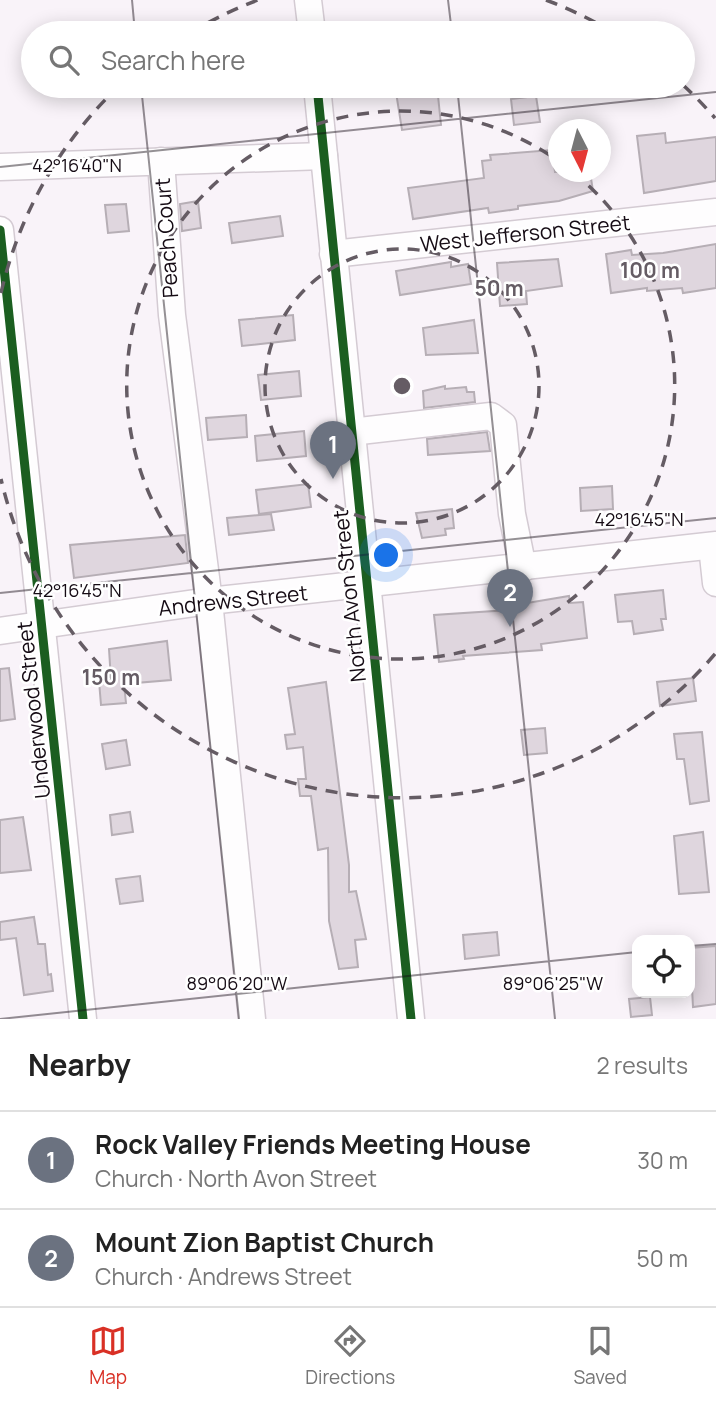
<!DOCTYPE html>
<html lang="en">
<head>
<meta charset="utf-8">
<style>
	:root { --surface:#fff; --page:#f6f6f6; --text:#222; --muted:#767676; --line:#e0e0e0; --accent:#d93025 }
	body { margin:0; font-family:Manrope,sans-serif; background:var(--page); color:var(--text) }
	.controls { position:absolute; right:21px; bottom:21px; display:grid; overflow:hidden; border-radius:14px; box-shadow:0 4px 18px #0003 }
	.controls button { width:63px; height:63px; display:grid; place-items:center; padding:0; border:0; border-bottom:2px solid var(--line); background:var(--surface); color:var(--text); font:35px sans-serif }
	.compass { position:absolute; left:548px; top:119px; width:63px; height:63px; border-radius:50%; background:var(--surface); box-shadow:0 4px 18px #0003; rotate:174deg }
	.you { position:absolute; left:387px; top:556px; width:24px; height:24px; margin:-18px; border:5px solid #fff; border-radius:50%; background:#1a73e8; box-shadow:0 0 0 10px #1a73e833 }
	.badge { display:grid; place-items:center; width:46px; height:46px; border-radius:50%; background:var(--accent); color:#fff; font-size:23px; font-weight:700 }
	.pin { position:absolute; translate:-50% -58px; filter:drop-shadow(0 2px 4px #0008) }
	.pin::after { content:''; position:absolute; top:37px; width:24px; height:21px; background:inherit; clip-path:polygon(0 0,100% 0,50% 100%) }
	.list { margin:0; padding:0; list-style:none }
	h2 { display:flex; justify-content:space-between; align-items:center; height:91px; margin:0; padding:0 28px; font-size:30px }
	h2 small { font-size:23px; font-weight:400; color:var(--muted) }
	.list li { display:grid; grid-template-columns:46px 1fr auto; gap:21px; align-items:center; box-sizing:border-box; height:98px; padding:0 28px; border-top:2px solid var(--line) }
	.list b { display:block; font-size:26px; white-space:nowrap }
	.list p { margin:0; font-size:23px; white-space:nowrap; color:var(--muted) }
	.list em { font-size:23px; font-style:normal; color:var(--muted) }
	.icon { flex:none; width:38px; height:38px; fill:none; stroke:currentColor; stroke-width:2; stroke-linecap:round; stroke-linejoin:round }
	.map { position:relative; flex:none; width:716px; height:1019px; overflow:hidden }
	.search { position:absolute; background:var(--surface); box-shadow:0 4px 18px #0003; left:21px; right:21px; top:21px; height:77px; display:flex; align-items:center; gap:18px; box-sizing:border-box; padding:0 24px; border-radius:38px; color:var(--muted); font-size:26px }
	.sheet { height:287px; background:var(--surface) }
	nav { display:flex; justify-content:space-around; align-items:center; box-sizing:border-box; height:98px; border-top:2px solid var(--line); background:var(--surface); font-size:19px; color:var(--muted) }
	nav a { display:grid; justify-items:center; gap:4px }
	nav .on { color:var(--accent) }
	.map>svg:first-child { display:block }
</style>
</head>
<body>
<div class="map">
<svg width="716" height="1019" viewBox="0 0 716 1019">
	<rect width="100%" height="100%" fill="#f9f3f9"/>
	<g fill="#dfd6de" stroke="#b6aeb5" stroke-width="2">
		<polygon points="395,86 437,86 441,125 402,130"/>
		<polygon points="536,96 540,122 514,125 511,99"/>
		<polygon points="665,133 666,143 716,137 716,181 644,193 637,136"/>
		<polygon points="552,150 555,172 590,172 593,191 559,201 518,206 518,209 489,213 488,208 413,219 408,188 484,178 482,161 491,160 490,155"/>
		<polygon points="198,201 201,228 182,231 180,204"/>
		<polygon points="126,204 129,231 108,233 105,205"/>
		<polygon points="280,216 283,236 232,243 229,223"/>
		<polygon points="716,244 716,288 683,293 682,288 647,291 647,288 611,293 606,254 631,250 632,255 663,253"/>
		<polygon points="558,259 562,286 526,291 527,304 500,306 497,263"/>
		<polygon points="451,262 451,267 468,264 471,284 400,295 396,271"/>
		<polygon points="293,315 295,340 242,346 239,320"/>
		<polygon points="474,320 478,353 426,355 423,328"/>
		<polygon points="299,371 301,396 261,400 258,375"/>
		<polygon points="445,386 445,389 466,387 467,392 474,392 475,402 424,408 423,391"/>
		<polygon points="246,415 247,437 208,440 206,418"/>
		<polygon points="304,431 306,456 257,461 255,436"/>
		<polygon points="487,432 490,451 428,455 427,439"/>
		<polygon points="308,484 311,507 259,514 256,490"/>
		<polygon points="612,486 613,509 581,511 580,488"/>
		<polygon points="452,509 454,528 445,529 446,535 422,538 416,513"/>
		<polygon points="271,514 274,530 229,535 227,518"/>
		<polygon points="185,535 188,563 74,578 70,545"/>
		<polygon points="663,590 666,619 661,619 663,630 634,634 632,621 618,622 615,595"/>
		<polygon points="569,596 570,603 583,602 587,638 541,644 542,650 463,656 464,659 439,662 434,615 509,610 509,606"/>
		<polygon points="167,641 171,680 124,684 126,703 101,705 99,681 111,680 109,649"/>
		<polygon points="9,668 15,719 0,721 0,669"/>
		<polygon points="693,678 696,701 660,706 657,682"/>
		<polygon points="326,682 349,865 349,892 356,891 366,939 355,940 358,967 339,969 329,921 328,848 318,850 311,796 300,796 298,779 306,779 303,747 287,749 285,735 295,734 288,688"/>
		<polygon points="545,728 547,753 524,755 521,730"/>
		<polygon points="702,732 709,801 690,804 684,759 677,759 674,734"/>
		<polygon points="126,740 130,765 106,769 102,744"/>
		<polygon points="130,812 133,832 112,835 110,815"/>
		<polygon points="23,817 31,870 0,873 0,820"/>
		<polygon points="703,832 709,892 679,894 674,836"/>
		<polygon points="140,876 143,901 120,904 116,879"/>
		<polygon points="34,917 38,944 45,944 48,975 51,974 53,991 24,995 16,938 0,940 0,922"/>
		<polygon points="497,932 499,955 465,959 463,935"/>
		<polygon points="716,946 716,1004 693,1007 690,948"/>
		<polygon points="650,997 652,1015 631,1017 629,999"/>
	</g>
	<g fill="none" stroke-linecap="round" stroke-linejoin="round">
		<g stroke="#d4cbd3" stroke-width="29">
			<g id="minor">
				<polyline points="308,0 312,33"/>
				<polyline points="317,86 411,1019"/>
				<polyline points="161,161 172,315 209,601 252,1019"/>
				<polyline points="0,167 324,156"/>
				<polyline points="0,230 83,1019"/>
				<polyline points="333,254 716,212"/>
				<polyline points="351,432 491,416 503,425 512,514 523,568"/>
				<polyline points="712,546 716,583"/>
				<polyline points="0,631 209,601 716,545"/>
			</g>
		</g>
		<use href="#minor" stroke="#fefdfe" stroke-width="26"/>
		<g stroke="#fff" stroke-width="13">
			<g id="cycleway">
				<polyline points="317,86 411,1019"/>
				<polyline points="0,230 83,1019"/>
			</g>
		</g>
		<use href="#cycleway" stroke="#1b5e20" stroke-width="9"/>
	</g>
	<path fill="none" stroke="#150b14" stroke-width="2" stroke-opacity="0.45" d="M132,0L135,33M448,0L452,33M141,86L239,1019M457,86L555,1019M0,167L716,92M0,593L716,518M690,946L716,944M0,1019L637,952"/>
	<g fill="none" stroke="#655c64" stroke-width="3.5" stroke-dasharray="12 9">
		<circle cx="402" cy="386" r="137"/>
		<path d="M573 172A274 274 0 1 1 557 160"/>
		<path d="M715 654A412 412 0 0 1 1 479M1 293A412 412 0 0 1 118 87M190 33A412 412 0 0 1 258 0M546 0A412 412 0 0 1 614 33M683 85A412 412 0 0 1 715 118"/>
	</g>
	<g text-anchor="middle" dominant-baseline="central" stroke-width="5" stroke-linejoin="round" paint-order="stroke">
		<g font-size="21" fill="#150b14" stroke="#fff">
			<text transform="translate(525 233) rotate(-6)">West Jefferson Street</text>
			<text transform="translate(166 238) rotate(-94)">Peach Court</text>
			<text transform="translate(349 596) rotate(-96)">North Avon Street</text>
			<text transform="translate(233 600) rotate(-6)">Andrews Street</text>
			<text transform="translate(33 710) rotate(-96)">Underwood Street</text>
		</g>
	</g>
	<g font-size="18" text-anchor="middle" fill="#150b14" stroke="#fff" stroke-width="5" stroke-linejoin="round" paint-order="stroke">
		<text x="77" y="172">42°16'40"N</text>
		<text x="639" y="526">42°16'45"N</text>
		<text x="77" y="597">42°16'45"N</text>
		<text x="237" y="990">89°06'20"W</text>
		<text x="553" y="990">89°06'25"W</text>
	</g>
	<circle cx="402" cy="386" r="10" fill="#655c64" stroke="#fff" stroke-width="3.5"/>
	<g font-size="21" text-anchor="middle" font-weight="bold" fill="#655c64" stroke="#fff" stroke-width="5" stroke-linejoin="round" paint-order="stroke">
		<text x="650" y="278">100 m</text>
		<text x="499" y="296">50 m</text>
		<text x="111" y="685">150 m</text>
	</g>
</svg>
<div class="controls">
<button><svg class="icon" aria-label="locate" viewBox="0 0 24 24"><circle cx="12" cy="12" r="6"/><path d="M12 2v4M12 18v4M2 12h4M18 12h4"/></svg></button>
</div>
<svg class="compass" viewBox="-18 -18 36 36"><path d="M0-13l5 13h-10z" fill="#e53935"/><path d="M0 13l5-13h-10z" fill="#767676"/></svg>
<div class="you"></div>
<div class="pin badge" style="left:333px;top:479px;background:#6b7280">1</div>
<div class="pin badge" style="left:510px;top:627px;background:#6b7280">2</div>
<div class="search"><svg class="icon" aria-label="search" viewBox="0 0 24 24"><circle cx="10" cy="10" r="6"/><path d="M15 15l6 6"/></svg>Search here</div>
</div>
<section class="sheet">
<h2>Nearby<small>2 results</small></h2>
<ul class="list">
<li><span class="badge" style="background:#6b7280">1</span><div><b>Rock Valley Friends Meeting House</b><p>Church · North Avon Street</p></div><em>30 m</em></li>
<li><span class="badge" style="background:#6b7280">2</span><div><b>Mount Zion Baptist Church</b><p>Church · Andrews Street</p></div><em>50 m</em></li>
</ul>
</section>
<nav>
<a class="on"><svg class="icon" aria-label="map" viewBox="0 0 24 24"><path d="M3 6l6-2 6 2 6-2v14l-6 2-6-2-6 2zM9 4v14M15 6v14"/></svg>Map</a>
<a><svg class="icon" aria-label="directions" viewBox="0 0 24 24"><path d="M12 3l9 9-9 9-9-9zM9 14v-3h6M13 9l2 2-2 2"/></svg>Directions</a>
<a><svg class="icon" aria-label="saved" viewBox="0 0 24 24"><path d="M7 4h10v16l-5-4-5 4z"/></svg>Saved</a>
</nav>
</body>
</html>
